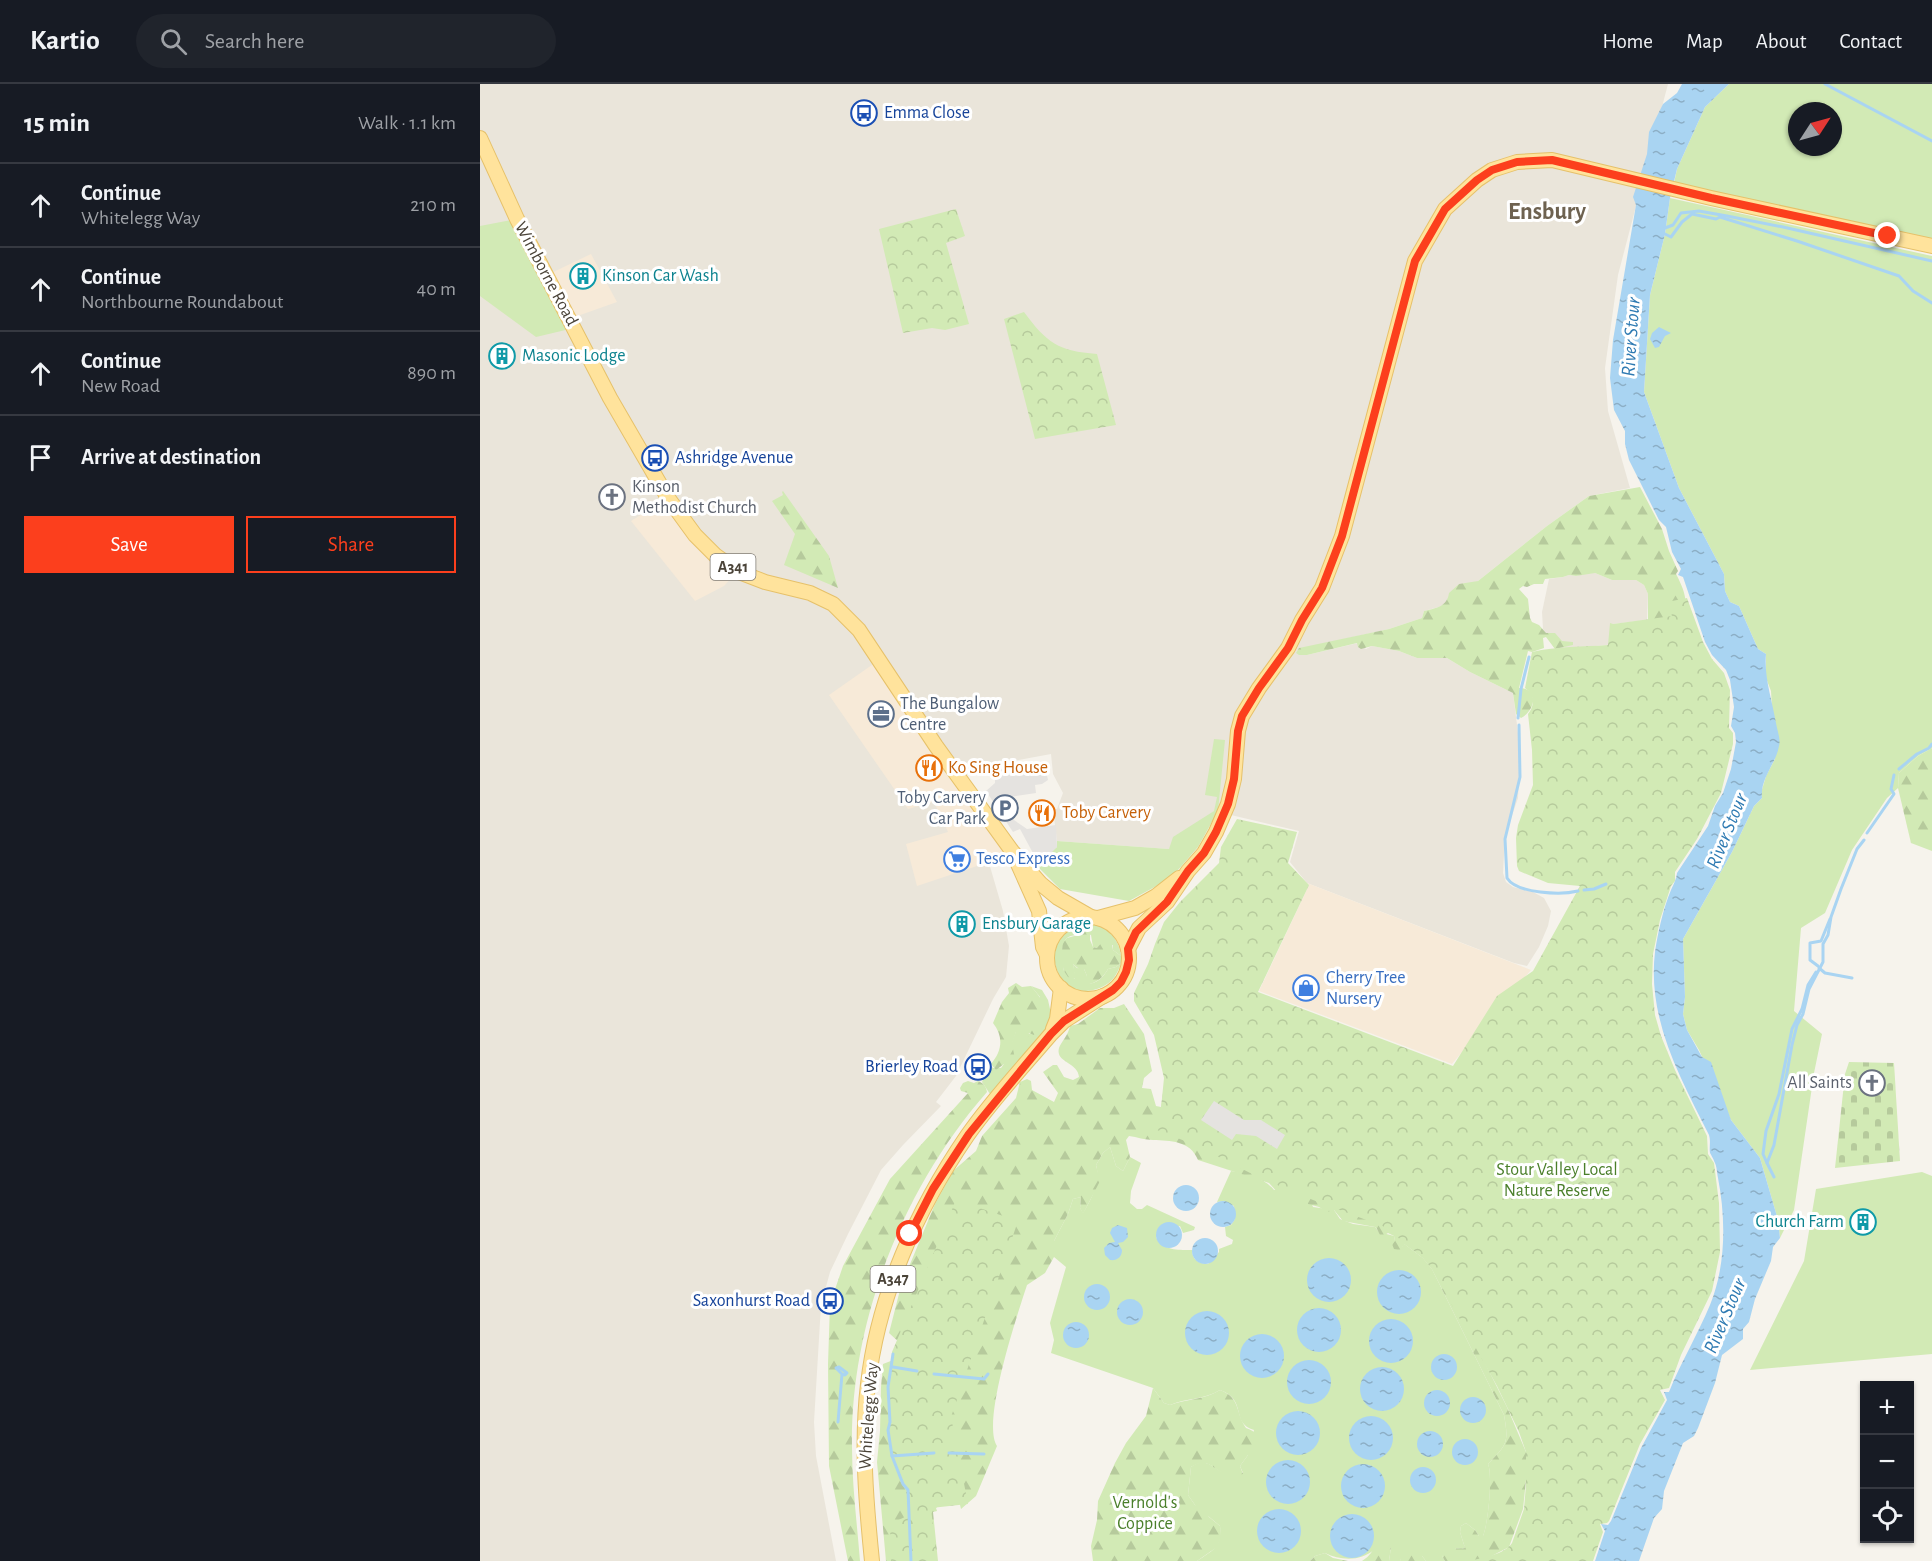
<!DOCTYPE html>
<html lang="en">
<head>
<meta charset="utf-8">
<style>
	:root { --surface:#171b24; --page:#20242c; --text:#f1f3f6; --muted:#9ea1a6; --line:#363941; --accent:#fc3f1d }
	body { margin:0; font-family:"Alegreya Sans",sans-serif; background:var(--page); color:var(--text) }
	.controls { position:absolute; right:18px; bottom:18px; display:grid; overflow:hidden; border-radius:0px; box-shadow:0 2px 4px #0004 }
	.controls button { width:54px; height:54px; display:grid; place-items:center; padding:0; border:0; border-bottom:2px solid var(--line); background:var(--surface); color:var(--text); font:30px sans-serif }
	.compass { position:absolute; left:1308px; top:18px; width:54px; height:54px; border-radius:50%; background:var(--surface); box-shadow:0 2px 4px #0004; rotate:54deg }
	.stop { position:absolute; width:18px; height:18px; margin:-14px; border:4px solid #fc3f1d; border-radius:50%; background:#fff }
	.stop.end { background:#fc3f1d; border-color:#fff; box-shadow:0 2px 6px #0008 }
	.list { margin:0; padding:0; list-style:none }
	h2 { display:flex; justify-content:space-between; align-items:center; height:78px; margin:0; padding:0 24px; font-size:26px }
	h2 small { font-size:20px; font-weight:400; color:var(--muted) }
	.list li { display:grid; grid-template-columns:39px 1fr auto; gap:18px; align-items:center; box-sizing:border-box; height:84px; padding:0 24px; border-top:2px solid var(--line) }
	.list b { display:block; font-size:22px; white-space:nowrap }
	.list p { margin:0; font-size:20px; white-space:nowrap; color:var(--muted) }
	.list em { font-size:20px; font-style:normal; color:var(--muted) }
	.actions { display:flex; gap:12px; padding:18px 24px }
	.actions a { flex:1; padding:14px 0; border:2px solid var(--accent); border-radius:0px; text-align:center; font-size:21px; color:var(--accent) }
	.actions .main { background:var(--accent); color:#fff }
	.icon { flex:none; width:33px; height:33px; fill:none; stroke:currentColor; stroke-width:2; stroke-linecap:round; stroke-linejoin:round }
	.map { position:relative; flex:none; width:1452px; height:1477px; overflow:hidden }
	header { display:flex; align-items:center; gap:36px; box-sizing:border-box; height:84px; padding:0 30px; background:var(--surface); border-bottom:2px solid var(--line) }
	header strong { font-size:28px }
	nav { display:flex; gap:33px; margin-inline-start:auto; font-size:21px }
	.search { width:420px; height:54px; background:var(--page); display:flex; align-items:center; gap:15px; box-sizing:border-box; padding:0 21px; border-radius:33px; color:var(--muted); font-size:22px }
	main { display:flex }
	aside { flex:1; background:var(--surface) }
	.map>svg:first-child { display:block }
</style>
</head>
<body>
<header>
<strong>Kartio</strong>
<div class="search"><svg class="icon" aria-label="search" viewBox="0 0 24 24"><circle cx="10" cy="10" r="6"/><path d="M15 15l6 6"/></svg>Search here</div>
<nav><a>Home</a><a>Map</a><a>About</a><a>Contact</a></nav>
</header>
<main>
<aside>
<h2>15 min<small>Walk · 1.1 km</small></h2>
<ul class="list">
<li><svg class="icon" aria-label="ahead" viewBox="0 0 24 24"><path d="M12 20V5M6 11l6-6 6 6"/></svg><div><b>Continue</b><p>Whitelegg Way</p></div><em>210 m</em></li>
<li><svg class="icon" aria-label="ahead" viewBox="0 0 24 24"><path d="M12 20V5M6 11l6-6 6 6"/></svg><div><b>Continue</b><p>Northbourne Roundabout</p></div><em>40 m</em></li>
<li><svg class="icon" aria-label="ahead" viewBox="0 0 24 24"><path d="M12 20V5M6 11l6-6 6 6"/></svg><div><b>Continue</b><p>New Road</p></div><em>890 m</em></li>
<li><svg class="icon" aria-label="arrive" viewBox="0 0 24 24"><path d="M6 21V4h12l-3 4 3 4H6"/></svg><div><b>Arrive at destination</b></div></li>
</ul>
<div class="actions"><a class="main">Save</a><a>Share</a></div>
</aside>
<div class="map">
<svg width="1452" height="1477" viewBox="0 0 1452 1477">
	<defs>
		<pattern id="forest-firs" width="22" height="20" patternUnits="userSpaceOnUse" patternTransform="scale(1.5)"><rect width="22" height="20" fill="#d2eab5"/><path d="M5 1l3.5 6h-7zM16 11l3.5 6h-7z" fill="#b6ca9c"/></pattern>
		<pattern id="cemetery-stones" width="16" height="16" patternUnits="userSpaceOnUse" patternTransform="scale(1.5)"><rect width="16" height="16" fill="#d2eab5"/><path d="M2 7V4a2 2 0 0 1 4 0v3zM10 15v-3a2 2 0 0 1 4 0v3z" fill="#b6ca9c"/></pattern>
		<pattern id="park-crowns" width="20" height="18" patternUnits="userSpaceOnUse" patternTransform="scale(1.5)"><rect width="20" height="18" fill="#d2eab5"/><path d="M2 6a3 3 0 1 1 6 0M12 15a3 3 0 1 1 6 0" fill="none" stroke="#b6ca9c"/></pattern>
		<pattern id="water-ripples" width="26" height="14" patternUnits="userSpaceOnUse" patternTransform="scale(1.5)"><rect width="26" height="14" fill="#a9d4f2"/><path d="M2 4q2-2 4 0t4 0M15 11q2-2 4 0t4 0" fill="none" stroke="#8caec5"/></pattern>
	</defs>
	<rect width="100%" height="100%" fill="#f6f3ec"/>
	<g fill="#eae5da" fill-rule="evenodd">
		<path d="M0,0H1188L1138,191L1125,284L1128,327L1150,404L1109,412L1067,442L998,497L968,517L963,522L944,527L942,534L909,545L819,565L827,571L878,559L886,565L892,562L919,567L937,574H967L990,588L1033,609L1040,665L1038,714L1025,752L1023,789L1026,798L1033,803L1053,808L1064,814L1071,827L1068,842L1059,863L1047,882L1034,879L827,799L810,778L819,747L734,727L689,765L577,757L573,725H577L583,709L573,690L571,670L502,683L480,694L531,767L509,779L523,827L529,862L526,893L513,915L476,992L456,1018L461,1022L423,1061L401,1086L368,1150L350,1188L341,1221L334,1338L336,1372L356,1477H0ZM187,415L215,448L257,485L152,437Z"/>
		<polygon points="1104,489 1115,489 1132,496 1156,496 1164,501 1168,510 1167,536 1133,540 1129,561 1075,565 1063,545 1062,528 1069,495 1083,493 1089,491 1096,492"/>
	</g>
	<g fill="#f7ead8">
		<polygon points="111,170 137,218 89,235 65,192"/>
		<polygon points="187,415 257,488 244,502 215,517 151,437"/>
		<polygon points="399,576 531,767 509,778 437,802 426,760 468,748 454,718 428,725 349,611"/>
		<polygon points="827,799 1051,886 972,980 779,907 829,801"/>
	</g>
	<g fill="#d2eab5" fill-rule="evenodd">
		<path d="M1249,0H1452V156L1194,99L1197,85L1225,23ZM1317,27H1353V63H1317Z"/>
		<polygon points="1190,114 1452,172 1452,664 1438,672 1419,689 1418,704 1407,714 1372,766 1345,829 1321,844 1314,927 1342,950 1334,989 1314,1126 1300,1154 1298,1136 1280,1074 1251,1036 1219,966 1207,946 1203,930 1205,913 1203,855 1252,768 1274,722 1282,714 1281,709 1286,692 1295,675 1291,607 1286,594 1286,570 1278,565 1259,522 1250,518 1245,507 1244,490 1199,404 1164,308 1170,211 1185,150"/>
		<polygon points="37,135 94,244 56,253 0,212 0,142"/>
		<polygon points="734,655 745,656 738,727 718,763 691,794 649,817 580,805 554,779 554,771 559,774 577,763 577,757 689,765 693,753 734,727 737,713 725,711"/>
		<path d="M609,839C627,842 639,854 641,872L633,866V861L617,864L613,863L611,851L600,848C596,852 591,851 587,854C580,858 583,880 584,887L595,895L593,880L597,884L604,885L607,892L606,900C616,900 623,894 628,885L636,883L641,879C637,892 630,901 617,905C571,920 554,842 609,839Z"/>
		<polygon points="551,902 562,906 568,916 570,925 574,926 568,942 510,1010 502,998 509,980 513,984 521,984 524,980 536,947 542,951 553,949 560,913"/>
		<path d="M630,1063L636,1082L643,1087L650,1073L661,1079L651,1107L650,1119L657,1125H662L667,1121L715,1143L714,1146L703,1149L700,1142L676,1153C682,1167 700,1166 712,1166C712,1175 718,1180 728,1180L739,1168V1165L752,1160L753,1156L746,1152L745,1143L751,1141L755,1135L754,1122L744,1117L737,1118L751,1087C765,1089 785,1094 794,1106L823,1099L833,1123L854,1126L860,1135L873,1140L895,1143L899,1148L914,1152L915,1157L923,1163V1159L943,1174L952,1185L1024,1331C1029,1359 1027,1360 1008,1380C1013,1391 1008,1441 1003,1452H999L995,1446L986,1439L981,1442L980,1448L985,1464L981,1465L975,1464L962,1472L965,1477H946L942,1472H922L920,1477H909L911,1463L894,1466C881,1477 861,1477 845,1469L835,1472L830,1477H717C733,1466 742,1463 740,1442L715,1421L708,1411L711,1383C728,1371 733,1387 748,1390C752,1391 759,1390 763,1389L760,1382L768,1371L774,1346C750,1339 768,1316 740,1306C724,1316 706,1314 690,1321L684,1319L673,1304L571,1269L574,1256L570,1239L586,1183L574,1173V1157L588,1130L593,1115L601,1113L600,1124L603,1129C611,1116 621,1097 616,1081L623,1069Z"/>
		<polygon points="1442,1088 1452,1092 1452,1270 1270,1286 1324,1177 1336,1105"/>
	</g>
	<g fill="url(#forest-firs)">
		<path d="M1160,403L1182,445L1189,467L1198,487L1196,490C1204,505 1209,518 1203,535L1168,540V510L1164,501L1156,496H1132L1115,489L1096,492L1089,491L1083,493L1065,495L1063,500H1054L1047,503L1043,502L1039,505L1048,515L1050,534L1052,538L1059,541L1066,549H1075L1082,557L1093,558V561L1075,565L1066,553L1063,554L1064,564L1052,568L1048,567L1039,604C1059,604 1056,626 1041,634L1036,630L1033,609L990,588L967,574H937L919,567L892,562L881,565L878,563L877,559L827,571H819L816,569L819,564L909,545L942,534L944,527C956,524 967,523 969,509L979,500L998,497L1067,442L1109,412Z"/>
		<polygon points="303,407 349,472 358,504 304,481 315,450 292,417 303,411 302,408"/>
		<polygon points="1452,664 1452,767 1431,759 1418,704 1419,689 1438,672"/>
		<path d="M605,845L610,846V856L613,863L617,864L623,857L631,854L633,866L641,872V879L636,883L628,885C623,894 616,899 606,901L604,896L607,892L604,885H599L593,880L596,895L588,893L584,887L581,875L583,858L587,854L598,851Z"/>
		<path d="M536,899L542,903L551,902C568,923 572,928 554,951L549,949L548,953L545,954L536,948L532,960L535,975L532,979L524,980L516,986L511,980C522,967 524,953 513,939L522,918L529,909L528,904Z"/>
		<path d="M644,920L664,950L672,987L664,994L662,1004L671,1005L676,1022L681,1023L683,1009L839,1090L949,1177L984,1237L1027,1323L1046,1368V1396L1043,1425L1029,1463L1002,1477H965L962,1472L965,1464C972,1462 978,1466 985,1464L980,1448L981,1442L986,1439L995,1446L999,1452H1003C1008,1440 1013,1391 1008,1380C1027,1360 1029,1359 1024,1331L952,1185L943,1174L924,1160L921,1167L914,1165L912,1160L915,1157L914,1152L908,1149L901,1153L897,1145L895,1143L863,1137L854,1126L847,1128L839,1123L828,1120L826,1111L817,1100L811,1110L808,1112L799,1110L789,1099L718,1076C710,1056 690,1057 673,1056C665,1056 657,1053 649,1052L646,1056L650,1073L643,1087L636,1082L630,1063L623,1069L616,1081L620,1097L603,1130L600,1124L601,1113L593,1115L588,1130L574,1157V1173L565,1189L547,1201C538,1229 501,1338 517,1362L496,1412L481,1425L460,1337V1421L456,1424L457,1427L453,1428L458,1477H406L397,1378L400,1347L401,1303L403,1280L421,1273L422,1261L409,1249L421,1202L455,1120L473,1087L496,1067L502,1052L536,1014L540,998L547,995L551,997L552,1006L574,1018L578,1009L563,988L573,981H577L584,993L593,996L599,993C598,978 575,979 579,964C581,958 588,952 590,942L598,940L620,924H634Z"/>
		<path d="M488,997L494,999L498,997C503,999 506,1002 507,1008C424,1102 370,1237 372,1363C372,1401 377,1439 380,1477H368L349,1382L348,1280L350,1220L363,1182L410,1095L488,1009L481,1007L480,1004L483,999Z"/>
		<path d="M673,1304L684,1319L690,1321C706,1315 724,1316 740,1306C761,1314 755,1328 766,1344C779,1348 786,1360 777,1372L768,1371L760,1382L763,1390C760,1391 757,1392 753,1392C736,1392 731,1370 711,1383L708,1411L715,1421L723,1423L729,1433L740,1442L741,1453L737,1463L717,1477H613L611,1462L617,1436L618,1417L635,1379L646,1359L666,1332Z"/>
		<path d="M897,1457L907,1459L911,1463L909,1477H882C890,1472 893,1467 897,1457Z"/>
		<polygon points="932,1467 942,1472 946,1477 920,1477 921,1472"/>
		<polygon points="845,1469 853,1474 868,1477 830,1477 835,1472"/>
	</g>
	<polygon fill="url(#cemetery-stones)" points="1369,978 1414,979 1420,1077 1355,1084 1365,990"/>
	<g fill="url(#park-crowns)">
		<polygon points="476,125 485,152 466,159 489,240 465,246 452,244 423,249 399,145"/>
		<path d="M544,228C567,259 578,267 617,270L636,341L555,355L524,235Z"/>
		<path d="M1207,514L1223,558L1232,575L1244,589L1250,606L1249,644L1253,649V660L1241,709L1217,755L1195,788V797L1191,802L1180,836L1173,870L1172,900L1175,931L1181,952L1195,986L1227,1052L1228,1070L1234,1079L1239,1119L1240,1168L1232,1207L1201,1271L1189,1304L1180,1306L1185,1316L1160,1360L1129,1437L1127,1439L1120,1440L1123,1448L1113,1477H990C1003,1473 1024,1471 1032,1459L1044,1425L1046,1401V1368L1039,1348L1017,1302L952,1185L943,1174L905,1143L833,1116L778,1093L715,1061L677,1046L681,1024L684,994L674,951L654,917V909L668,880L675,860L684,838L700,818L739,779L741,763L757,735L817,748L808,779L829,801L778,908L973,982L1017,912L1053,887L1100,802L1068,799L1039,787L1037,782L1036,754L1038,741L1053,701L1052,666L1048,630C1055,621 1055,611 1045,604L1052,568C1077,562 1103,563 1128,561L1130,539L1133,540L1192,532L1187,518Z"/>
		<polygon points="476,1116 538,1137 471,1333 488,1420 451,1424 457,1477 411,1477 410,1440 427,1432 426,1406 420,1397 411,1372 408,1348 412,1268"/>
	</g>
	<g fill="#e5e3e0">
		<polygon points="564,678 568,696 562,700 555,701 556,709 530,713 534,736 547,745 576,741 577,763 570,770 559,774 554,771 540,745 533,748 506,707 515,699 515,686"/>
		<polygon points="734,1017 764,1036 781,1036 805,1051 797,1065 776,1052 756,1050 752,1056 721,1036"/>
	</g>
	<g fill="url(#water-ripples)">
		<path d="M1202,0H1249L1225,23L1197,85L1190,114L1185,150L1170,211L1164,308L1199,404L1244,490L1245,507L1250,518L1259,522L1278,565L1286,570C1284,594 1292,615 1296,639C1297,646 1301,655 1299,662C1296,680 1280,694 1282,714L1274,722L1252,768L1203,855L1205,913L1203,930L1207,946L1222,973L1231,978L1251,1036L1280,1074L1298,1136L1300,1154L1293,1163L1291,1177L1275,1215L1269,1238L1263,1245V1255L1242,1271L1235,1299L1218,1344L1214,1352L1203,1359L1184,1407L1182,1425L1174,1434L1159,1477H1115L1125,1447L1121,1440L1128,1441L1131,1437L1161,1364L1187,1316L1184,1308H1189C1201,1278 1218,1250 1230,1221C1246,1182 1246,1135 1238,1094C1237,1089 1237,1082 1234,1077C1234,1076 1230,1069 1230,1069C1229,1063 1231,1058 1229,1051C1200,993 1167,935 1175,868C1178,848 1183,825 1191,806C1194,799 1196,796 1197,789L1228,742L1235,722L1243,709L1251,685L1256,658L1255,649L1251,642L1254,623L1250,596L1246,586L1232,571L1225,558L1203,493L1198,491L1201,485L1192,468L1186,443L1179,436L1149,376L1145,360V347L1134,326L1130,294L1133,256L1156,121L1153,113L1167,70L1169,48L1183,20L1197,9Z"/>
		<polygon points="1179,243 1191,249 1185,252 1179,263 1175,264 1170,255 1172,249"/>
		<circle cx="706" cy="1114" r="13"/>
		<circle cx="743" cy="1130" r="13"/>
		<circle cx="689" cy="1151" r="13"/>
		<path d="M638,1141L647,1144L648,1153L643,1158L638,1159L642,1166C642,1173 637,1177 630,1176L625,1171L624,1164L629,1159L635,1158L630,1149L632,1144Z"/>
		<circle cx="725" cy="1167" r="13"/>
		<circle cx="849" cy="1196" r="22"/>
		<circle cx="919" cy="1208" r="22"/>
		<circle cx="617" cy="1213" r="13"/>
		<circle cx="650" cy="1228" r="13"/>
		<circle cx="839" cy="1246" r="22"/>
		<circle cx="727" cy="1249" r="22"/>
		<circle cx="911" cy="1257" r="22"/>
		<circle cx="596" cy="1251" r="13"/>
		<circle cx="782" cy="1272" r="22"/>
		<circle cx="964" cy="1283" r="13"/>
		<circle cx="829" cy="1298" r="22"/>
		<circle cx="902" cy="1305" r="22"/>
		<circle cx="957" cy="1319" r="13"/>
		<circle cx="993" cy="1326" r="13"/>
		<circle cx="818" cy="1349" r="22"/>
		<circle cx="891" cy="1354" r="22"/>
		<circle cx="950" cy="1360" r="13"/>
		<circle cx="985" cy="1368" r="13"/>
		<circle cx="808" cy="1398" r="22"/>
		<circle cx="883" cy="1402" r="22"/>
		<circle cx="943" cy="1396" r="13"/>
		<circle cx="799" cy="1447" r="22"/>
		<circle cx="872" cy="1452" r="22"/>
	</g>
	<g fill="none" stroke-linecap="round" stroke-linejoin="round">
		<g stroke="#a9d4f2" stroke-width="3">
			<polyline points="1345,0 1452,57"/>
			<polyline points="1185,144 1193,141 1201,129 1219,127 1247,132 1303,143 1452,177"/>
			<polyline points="1185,150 1191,153 1202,138 1212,130 1236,135 1240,133 1317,157 1419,192 1433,207 1452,219"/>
			<polyline points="1038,634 1041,605 1049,573"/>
			<path d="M1039,641L1040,693L1025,755L1027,794C1037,810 1082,811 1098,807"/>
			<polyline points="1419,685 1437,670 1449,664 1452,660"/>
			<polyline points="1387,749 1414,710 1411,705 1414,691"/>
			<polyline points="1104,806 1114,805 1126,800"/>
			<polyline points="1338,882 1330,876 1330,859 1341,857 1350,835"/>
			<polyline points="1339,884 1345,889 1372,894"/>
			<polyline points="1287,1079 1283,1070 1286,1047 1299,1010 1312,945 1322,925 1328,901 1336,888"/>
			<polyline points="1294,1093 1287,1079 1294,1061 1312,961 1317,941 1323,930 1329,905 1343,878 1343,860 1348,851 1351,833 1361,805 1377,765 1384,756"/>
			<polyline points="413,1283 437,1287"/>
			<polyline points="454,1290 504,1295 508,1290"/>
			<polyline points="358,1338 362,1290 365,1291 367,1289 359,1283 356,1284 362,1290"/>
			<polyline points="469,1369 504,1370"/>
			<polyline points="412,1372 408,1346 410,1338 408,1303 413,1270"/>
			<polyline points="431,1477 428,1406 423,1400 412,1372 454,1369"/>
		</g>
		<g stroke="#e6c16a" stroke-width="16">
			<g id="primary">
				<polyline points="0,54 37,135 130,314 188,414 215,451 235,471 259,488 285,498 330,509 353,520 379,546 456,662 532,767 561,800 578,814 611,833"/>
				<polyline points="538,780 559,827 563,863 566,869"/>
				<circle cx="608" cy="874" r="41"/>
				<polyline points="618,834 655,824 676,812 699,794"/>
				<polyline points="648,865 659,844 687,818 708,787 724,769 736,748 748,720 754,695 758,647 762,632 779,604 808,564 822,536 842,504 862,452 935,177 965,125 997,96 1012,86 1037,78 1072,76 1231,114 1452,162"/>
				<polyline points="573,945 577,935 581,904"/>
				<path d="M392,1477C386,1418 381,1359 388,1300C398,1212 437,1125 487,1052C511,1017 543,983 571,950L584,937L623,912"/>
			</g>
		</g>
		<use href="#primary" stroke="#ffe39c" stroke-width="14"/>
	</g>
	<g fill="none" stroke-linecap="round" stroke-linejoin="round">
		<polyline stroke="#fc3f1d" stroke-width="8" points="430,1150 453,1105 489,1050 571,950 584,937 633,906 641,898 646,888 649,876 648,865 656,848 687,818 708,787 724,769 736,748 748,720 754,695 758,647 762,632 779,604 808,564 822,536 842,504 862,452 935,177 965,125 997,96 1012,86 1037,78 1072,76 1231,114 1408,152"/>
	</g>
	<defs>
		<g id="bus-ring" transform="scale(1.35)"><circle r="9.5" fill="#fff" stroke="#1a4fb4" stroke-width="1.5"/><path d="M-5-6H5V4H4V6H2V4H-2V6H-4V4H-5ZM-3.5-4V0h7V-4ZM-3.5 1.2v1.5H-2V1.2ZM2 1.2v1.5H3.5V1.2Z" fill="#1a4fb4"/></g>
		<g id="building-ring" transform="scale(1.35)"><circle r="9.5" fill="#fff" stroke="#0f9aa8" stroke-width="1.5"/><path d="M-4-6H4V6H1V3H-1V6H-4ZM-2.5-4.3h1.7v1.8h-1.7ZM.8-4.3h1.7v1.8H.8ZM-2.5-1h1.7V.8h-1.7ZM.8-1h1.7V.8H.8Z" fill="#0f9aa8"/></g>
		<g id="church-ring" transform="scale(1.35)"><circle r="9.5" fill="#fff" stroke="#6b7280" stroke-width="1.5"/><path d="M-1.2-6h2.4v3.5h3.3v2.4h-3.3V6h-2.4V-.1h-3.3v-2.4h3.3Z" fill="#6b7280"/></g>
		<g id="office-ring" transform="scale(1.35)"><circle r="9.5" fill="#fff" stroke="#5c6f8a" stroke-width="1.5"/><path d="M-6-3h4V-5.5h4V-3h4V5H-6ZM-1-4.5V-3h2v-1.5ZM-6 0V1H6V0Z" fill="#5c6f8a"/></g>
		<g id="restaurant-ring" transform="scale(1.35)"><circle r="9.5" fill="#fff" stroke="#e8710a" stroke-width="1.5"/><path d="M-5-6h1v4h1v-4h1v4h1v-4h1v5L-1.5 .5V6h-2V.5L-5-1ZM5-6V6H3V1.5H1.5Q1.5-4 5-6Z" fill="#e8710a"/></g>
		<g id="parking-ring" transform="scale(1.35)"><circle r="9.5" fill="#fff" stroke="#5c6f8a" stroke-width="1.5"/><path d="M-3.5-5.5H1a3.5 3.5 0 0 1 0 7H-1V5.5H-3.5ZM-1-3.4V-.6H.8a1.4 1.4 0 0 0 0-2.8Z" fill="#5c6f8a"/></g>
		<g id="supermarket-ring" transform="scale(1.35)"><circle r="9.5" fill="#fff" stroke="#3f7fe0" stroke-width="1.5"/><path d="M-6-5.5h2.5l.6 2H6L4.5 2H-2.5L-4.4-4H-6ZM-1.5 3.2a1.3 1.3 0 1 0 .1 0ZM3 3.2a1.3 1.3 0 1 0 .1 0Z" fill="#3f7fe0"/></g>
		<g id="shop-ring" transform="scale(1.35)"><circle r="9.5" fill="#fff" stroke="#3f7fe0" stroke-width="1.5"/><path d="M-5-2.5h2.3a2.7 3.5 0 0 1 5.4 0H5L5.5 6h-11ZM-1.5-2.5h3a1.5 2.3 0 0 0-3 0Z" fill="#3f7fe0"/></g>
	</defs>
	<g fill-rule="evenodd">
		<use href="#bus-ring" x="384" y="29"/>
		<use href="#building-ring" x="103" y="192"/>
		<use href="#building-ring" x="22" y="272"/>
		<use href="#bus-ring" x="175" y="374"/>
		<use href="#church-ring" x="132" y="413"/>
		<use href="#office-ring" x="401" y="630"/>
		<use href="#restaurant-ring" x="449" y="684"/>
		<use href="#parking-ring" x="525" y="724"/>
		<use href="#restaurant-ring" x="562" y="729"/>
		<use href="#supermarket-ring" x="477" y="775"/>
		<use href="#building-ring" x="482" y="840"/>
		<use href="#shop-ring" x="826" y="904"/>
		<use href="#bus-ring" x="498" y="983"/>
		<use href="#church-ring" x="1392" y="999"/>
		<use href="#building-ring" x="1383" y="1138"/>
		<use href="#bus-ring" x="350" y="1217"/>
	</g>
	<g text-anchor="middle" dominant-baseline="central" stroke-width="6" stroke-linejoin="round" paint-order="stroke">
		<g fill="#fff" stroke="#817c74" stroke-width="1.5">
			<rect x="230.5" y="470" width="45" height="26" rx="4.5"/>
			<rect x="390.5" y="1182" width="45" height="26" rx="4.5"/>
		</g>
		<g font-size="16" font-weight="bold" fill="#4b4439">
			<text x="253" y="483">A341</text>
			<text x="413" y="1195">A347</text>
		</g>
		<g font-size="18" fill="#164399" stroke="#fff" text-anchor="start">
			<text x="404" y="29">Emma Close</text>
			<text x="195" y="374">Ashridge Avenue</text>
			<text x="478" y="983" text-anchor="end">Brierley Road</text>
			<text x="330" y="1217" text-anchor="end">Saxonhurst Road</text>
		</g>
		<g font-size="18" fill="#4b4439" stroke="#fff">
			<text transform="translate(66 190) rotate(62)">Wimborne Road</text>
			<text transform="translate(389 1332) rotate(-86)">Whitelegg Way</text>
		</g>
		<g font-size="18" fill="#0d838f" stroke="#fff" text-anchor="start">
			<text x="122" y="192">Kinson Car Wash</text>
			<text x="42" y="272">Masonic Lodge</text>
			<text x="502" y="840">Ensbury Garage</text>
			<text x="1364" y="1138" text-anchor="end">Church Farm</text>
		</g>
		<g font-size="18" fill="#5b616d" stroke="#fff" text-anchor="start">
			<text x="152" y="403">Kinson<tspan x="152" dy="21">Methodist Church</tspan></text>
			<text x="1372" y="999" text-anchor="end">All Saints</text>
		</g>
		<g font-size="18" fill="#4e5e75" stroke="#fff" text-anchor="start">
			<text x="420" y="620">The Bungalow<tspan x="420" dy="21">Centre</tspan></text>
			<text x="506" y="714" text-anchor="end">Toby Carvery<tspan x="506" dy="21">Car Park</tspan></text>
		</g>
		<g font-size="18" fill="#c56008" stroke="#fff" text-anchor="start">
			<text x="468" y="684">Ko Sing House</text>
			<text x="582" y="729">Toby Carvery</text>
		</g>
		<g font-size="18" fill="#366cbe" stroke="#fff" text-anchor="start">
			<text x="496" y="775">Tesco Express</text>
			<text x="846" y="894">Cherry Tree<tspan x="846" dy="21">Nursery</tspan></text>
		</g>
		<g font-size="18" fill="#4a7f2a" stroke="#fff">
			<text x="1077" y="1086">Stour Valley Local<tspan x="1077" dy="21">Nature Reserve</tspan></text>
			<text x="665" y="1419">Vernold's<tspan x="665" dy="21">Coppice</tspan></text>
		</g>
		<g font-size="20" font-style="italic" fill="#2e7ab2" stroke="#fff">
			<text transform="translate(1151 253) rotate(-86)">River Stour</text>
			<text transform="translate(1247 747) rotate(-68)">River Stour</text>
			<text transform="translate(1245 1232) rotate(-67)">River Stour</text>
		</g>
		<g font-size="24" font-weight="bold" fill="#6e6250" stroke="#fff">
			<text x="1067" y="128">Ensbury</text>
		</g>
	</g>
</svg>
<div class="controls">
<button>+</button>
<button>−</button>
<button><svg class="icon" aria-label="locate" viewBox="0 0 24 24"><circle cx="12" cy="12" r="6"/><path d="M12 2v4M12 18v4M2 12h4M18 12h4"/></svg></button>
</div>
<svg class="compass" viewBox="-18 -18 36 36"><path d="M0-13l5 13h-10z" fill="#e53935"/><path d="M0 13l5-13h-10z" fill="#9ea1a6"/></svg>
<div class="stop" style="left:430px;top:1150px"></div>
<div class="stop end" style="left:1408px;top:152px"></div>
</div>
</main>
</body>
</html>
